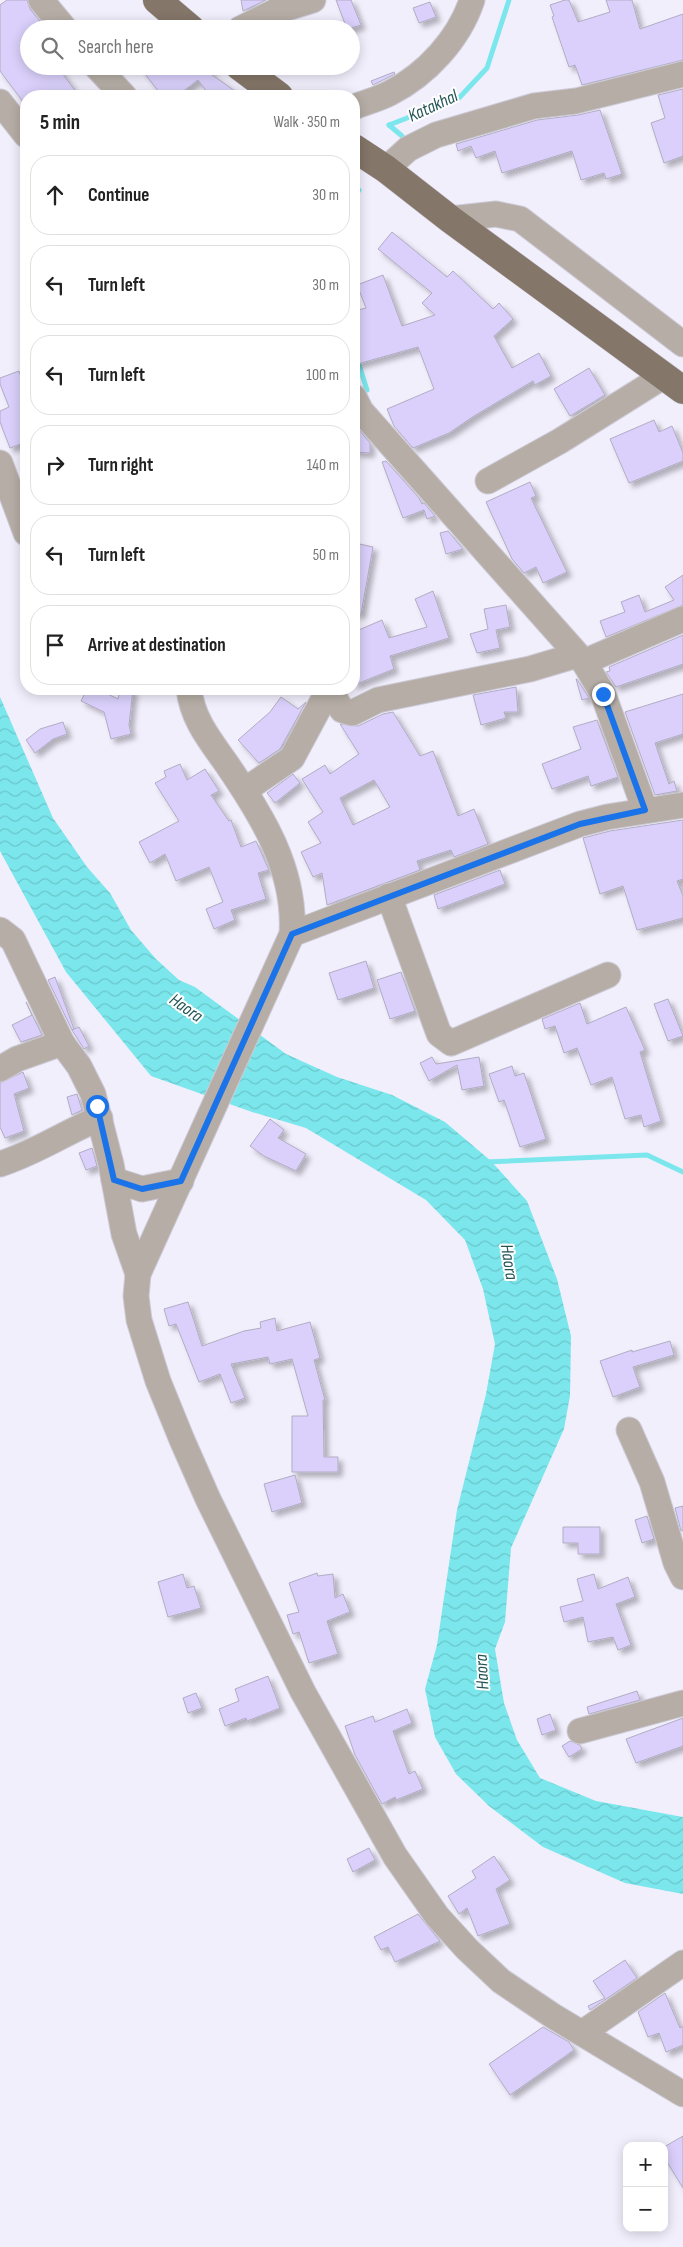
<!DOCTYPE html>
<html lang="en">
<head>
<meta charset="utf-8">
<style>
	:root { --surface:#fff; --page:#f2f2f2; --text:#222; --muted:#767676; --line:#e0e0e0 }
	body { margin:0; font-family:"Sofia Sans Condensed",sans-serif; background:var(--page); color:var(--text) }
	.controls { position:absolute; right:15px; bottom:15px; display:grid; overflow:hidden; border-radius:10px; box-shadow:0 2px 12px #0003 }
	.controls button { width:45px; height:45px; display:grid; place-items:center; padding:0; border:0; border-bottom:1px solid var(--line); background:var(--surface); color:var(--text); font:25px sans-serif }
	.stop { position:absolute; width:15px; height:15px; margin:-11px; border:4px solid #1a73e8; border-radius:50%; background:#fff }
	.stop.end { background:#1a73e8; border-color:#fff; box-shadow:0 1px 5px #0008 }
	.list { margin:0; padding:0; list-style:none }
	h2 { display:flex; justify-content:space-between; align-items:center; height:65px; margin:0; padding:0 20px; font-size:21px }
	h2 small { font-size:16px; font-weight:400; color:var(--muted) }
	.list li { display:grid; grid-template-columns:32px 1fr auto; gap:15px; align-items:center; box-sizing:border-box; height:80px; margin:0 10px 10px; padding:0 10px; border:1px solid var(--line); border-radius:20px }
	.list b { display:block; font-size:19px; white-space:nowrap }
	.list em { font-size:16px; font-style:normal; color:var(--muted) }
	.icon { flex:none; width:28px; height:28px; fill:none; stroke:currentColor; stroke-width:2; stroke-linecap:round; stroke-linejoin:round }
	.map { position:relative; flex:none; width:683px; height:2247px; overflow:hidden }
	.search { position:absolute; background:var(--surface); box-shadow:0 2px 12px #0003; left:20px; top:20px; width:340px; height:55px; display:flex; align-items:center; gap:12px; box-sizing:border-box; padding:0 18px; border-radius:28px; color:var(--muted); font-size:19px }
	.panel { position:absolute; background:var(--surface); box-shadow:0 2px 12px #0003; left:20px; top:90px; width:340px; height:605px; border-radius:20px }
	.map>svg:first-child { display:block }
</style>
</head>
<body>
<div class="map">
<svg width="683" height="2247" viewBox="0 0 683 2247">
	<defs>
		<pattern id="water-waves" width="16" height="10" patternUnits="userSpaceOnUse" patternTransform="scale(1.25)"><rect width="16" height="10" fill="#7be7ec"/><path d="M0 5q4-4 8 0t8 0" fill="none" stroke="#6ac6cb"/></pattern>
		<filter id="shadow"><feDropShadow dx="4.5" dy="4.5" stdDeviation="2.5" flood-color="#0004"/></filter>
	</defs>
	<rect width="100%" height="100%" fill="#f2effd"/>
	<polygon fill="url(#water-waves)" points="0,697 53,818 87,867 110,893 131,930 156,959 179,980 195,987 286,1054 337,1077 392,1095 445,1122 491,1161 527,1201 557,1279 571,1336 570,1396 564,1429 511,1548 505,1622 495,1649 504,1703 517,1740 540,1778 596,1801 683,1817 683,1894 625,1883 543,1847 489,1806 456,1774 435,1737 425,1689 437,1645 457,1510 486,1394 495,1344 483,1289 465,1240 426,1200 306,1128 252,1112 151,1076 66,972 0,851"/>
	<g fill="none" stroke-linecap="round" stroke-linejoin="round">
		<g stroke="#7be7ec" stroke-width="5">
			<polyline points="389,125 459,98 487,68 509,0"/>
			<polyline points="389,125 402,136"/>
			<polyline points="354,197 359,190"/>
			<polyline points="354,349 367,390"/>
			<polyline points="485,1162 647,1155 683,1172"/>
		</g>
	</g>
	<g fill="#dad0fb" stroke="#b1acc2" fill-rule="evenodd" filter="url(#shadow)">
		<polygon points="7,0 27,0 30,9 43,25 37,29 29,29 29,66 57,66 79,96 26,96 26,101 24,103 0,71 0,5"/>
		<polygon points="241,0 266,0 243,11"/>
		<polygon points="336,0 351,0 361,25 347,29"/>
		<polygon points="565,0 569,0 578,22 610,12 606,0 632,0 640,29 683,14 683,60 582,85 575,65 569,67 552,17 554,16 550,5"/>
		<polygon points="430,2 436,17 419,23 413,8"/>
		<polygon points="139,66 216,66 208,72 242,96 210,96 198,80 177,96 162,96"/>
		<polygon points="394,72 395,74 373,85 371,81"/>
		<polygon points="683,89 683,156 664,163 651,123 665,118 658,95"/>
		<polygon points="600,110 622,174 606,179 604,173 581,180 572,151 502,173 495,151 476,158 471,146 458,151 456,144 537,120 578,115"/>
		<polygon points="392,232 447,277 453,271 493,309 499,303 513,319 494,336 512,368 539,353 551,376 535,385 533,381 474,416 449,433 413,448 394,426 387,409 434,389 418,347 354,365 354,311 366,308 357,285 383,275 402,326 435,315 422,303 432,293 378,249"/>
		<polygon points="589,368 605,395 570,416 554,389"/>
		<polygon points="19,371 26,390 26,442 10,448 0,422 0,411 9,407 0,384 0,378"/>
		<polygon points="654,420 659,432 672,426 683,453 683,461 629,483 610,439"/>
		<polygon points="354,424 370,443 370,453 354,452"/>
		<polygon points="386,461 419,498 422,504 424,503 435,516 427,519 424,510 403,518 382,462"/>
		<polygon points="530,482 536,496 531,498 567,572 543,583 536,567 524,573 512,559 486,502"/>
		<polygon points="448,531 463,549 446,554 440,533"/>
		<polygon points="355,543 373,547 361,614 354,614"/>
		<polygon points="683,575 683,605 606,637 600,621 625,612 621,602 639,595 645,612 674,600 665,587"/>
		<polygon points="433,591 449,638 390,656 394,669 354,685 354,632 382,620 389,638 427,627 415,599"/>
		<polygon points="506,605 510,627 496,630 500,648 477,653 470,634 488,629 484,609"/>
		<polygon points="683,635 683,664 616,687 606,672 610,671 609,667"/>
		<polygon points="576,679 577,679 589,698 582,700"/>
		<polygon points="516,687 518,712 504,712 506,718 481,725 473,695"/>
		<polygon points="87,689 97,689 118,699 120,689 133,689 129,725 131,734 111,739 104,712 81,701"/>
		<polygon points="683,694 683,734 655,743 669,784 674,781 677,791 655,795 625,712"/>
		<polygon points="281,697 298,709 306,702 280,749 259,763 238,740 270,712"/>
		<path d="M393,712L420,756L433,751L458,816L474,809L488,844L454,857L451,850L417,861L420,870L327,905L322,873L313,877L301,852L321,843L308,822L323,812L302,779L325,765L330,774L359,754L340,724L358,726L383,714ZM374,780L390,807L353,825L340,798Z"/>
		<polygon points="597,720 618,777 591,786 588,776 552,789 542,764 581,749 573,727"/>
		<polygon points="63,722 67,734 53,739 35,753 26,740 40,729"/>
		<polygon points="180,764 187,780 205,769 219,791 211,795 229,821 231,820 241,847 256,841 269,870 258,873 266,899 231,910 235,920 214,929 206,909 223,902 209,867 176,881 165,854 150,863 139,842 179,821 155,783 166,777 164,771"/>
		<polygon points="293,774 300,783 275,803 267,793"/>
		<polygon points="683,820 683,879 677,881 683,896 683,918 637,930 623,886 600,894 583,838 610,831"/>
		<polygon points="500,870 505,884 438,909 434,895"/>
		<polygon points="366,961 374,988 338,1000 329,973"/>
		<polygon points="401,972 415,1011 390,1019 377,980"/>
		<polygon points="55,977 74,1029 72,1030 48,980"/>
		<polygon points="668,999 683,1036 668,1041 654,1004"/>
		<polygon points="26,1002 42,1035 21,1042 12,1025 32,1015"/>
		<polygon points="580,1003 587,1024 626,1007 645,1050 640,1052 661,1121 644,1127 641,1115 625,1119 612,1077 591,1085 577,1048 564,1053 555,1026 545,1029 542,1019"/>
		<polygon points="79,1027 89,1046 84,1049 72,1030"/>
		<polygon points="432,1057 436,1064 479,1057 484,1086 462,1090 457,1065 429,1081 420,1063"/>
		<polygon points="512,1066 515,1076 524,1073 546,1139 520,1147 504,1100 499,1102 489,1074"/>
		<polygon points="23,1072 29,1088 14,1094 24,1131 5,1138 0,1127 0,1083"/>
		<polygon points="77,1094 82,1110 72,1115 67,1097"/>
		<polygon points="270,1119 284,1130 278,1138 306,1154 296,1171 264,1156 250,1146"/>
		<polygon points="92,1148 97,1166 86,1170 79,1153"/>
		<polygon points="188,1302 202,1346 244,1331 261,1328 260,1322 275,1318 277,1331 310,1322 320,1358 314,1360 325,1400 323,1400 324,1457 338,1457 338,1472 292,1472 292,1416 308,1416 292,1359 270,1364 268,1357 231,1364 245,1398 231,1403 220,1374 199,1382 176,1324 169,1326 164,1309"/>
		<polygon points="670,1341 674,1355 633,1367 640,1387 613,1397 600,1361 632,1350 632,1352"/>
		<polygon points="295,1475 302,1503 272,1512 264,1484"/>
		<polygon points="683,1506 683,1530 681,1531 675,1508"/>
		<polygon points="647,1516 654,1539 642,1543 635,1520"/>
		<polygon points="563,1527 600,1527 600,1554 578,1554 578,1543 563,1543"/>
		<polygon points="317,1573 318,1576 333,1574 335,1598 343,1594 350,1612 327,1621 338,1654 309,1663 299,1632 293,1634 287,1615 299,1612 289,1583"/>
		<polygon points="183,1574 187,1588 194,1586 201,1608 168,1617 158,1582"/>
		<polygon points="594,1574 598,1589 628,1577 635,1597 616,1604 631,1645 618,1650 613,1637 588,1642 583,1617 564,1622 560,1607 583,1601 577,1579"/>
		<polygon points="268,1676 280,1708 247,1721 246,1718 225,1726 219,1709 239,1701 235,1689"/>
		<polygon points="637,1691 640,1700 589,1714 587,1707"/>
		<polygon points="196,1693 202,1708 188,1713 183,1698"/>
		<polygon points="407,1709 412,1723 393,1731 409,1774 415,1771 423,1789 396,1800 395,1797 382,1804 355,1755 345,1726 373,1716 375,1722"/>
		<polygon points="550,1714 556,1730 542,1735 537,1719"/>
		<polygon points="683,1718 683,1746 636,1763 626,1739"/>
		<polygon points="570,1741 580,1745 582,1749 569,1757 562,1746"/>
		<polygon points="369,1848 375,1860 353,1872 347,1859"/>
		<polygon points="494,1856 510,1880 496,1889 510,1924 478,1936 467,1908 459,1914 448,1896 476,1878 472,1871"/>
		<polygon points="418,1914 440,1941 395,1962 388,1947 381,1950 374,1937"/>
		<polygon points="625,1960 637,1978 590,2010 588,2006 605,1998 593,1981"/>
		<polygon points="665,1993 680,2028 683,2026 683,2045 666,2052 659,2033 648,2037 638,2012"/>
		<polygon points="543,2027 569,2042 574,2050 510,2095 489,2064"/>
		<polygon points="683,2136 683,2188 664,2157 664,2147"/>
	</g>
	<g fill="none" stroke-linecap="round" stroke-linejoin="round">
		<g stroke="#cdcad7" stroke-width="27">
			<g id="minor">
				<polyline points="41,0 65,29"/>
				<polyline points="240,29 274,12 313,0"/>
				<polyline points="96,66 124,96"/>
				<polyline points="0,102 26,135"/>
				<path d="M354,107C366,102 379,99 390,93C427,74 459,39 472,0"/>
				<polyline points="386,169 408,149 436,135 534,106 576,101 683,74"/>
				<polyline points="450,219 496,214 520,219 683,344"/>
				<polyline points="354,397 361,411 584,662 603,694 645,810"/>
				<polyline points="0,463 26,533"/>
				<polyline points="488,481 560,441 664,376"/>
				<polyline points="584,662 683,619"/>
				<path d="M189,689C192,718 209,739 226,763C261,814 296,869 292,934L138,1274L136,1296L139,1320L158,1381L182,1440L208,1499L303,1692L395,1856L437,1916L467,1949L501,1981L553,2016L683,2094"/>
				<polyline points="245,790 292,758 322,702 330,695 334,697 342,710 352,713 378,700 530,669 577,655"/>
				<polyline points="389,896 439,1034 451,1043 608,975"/>
				<polyline points="0,930 13,940 62,1043 79,1066 93,1094 111,1164 124,1234 138,1274"/>
				<polyline points="292,934 580,824 607,817 683,805"/>
				<polyline points="0,1069 17,1059 62,1043"/>
				<path d="M0,1164C35,1153 66,1132 100,1118"/>
				<polyline points="114,1180 142,1189 181,1181"/>
				<polyline points="629,1430 652,1482 676,1563 683,1577"/>
				<polyline points="580,1731 683,1703"/>
				<polyline points="582,2033 683,1963"/>
			</g>
		</g>
		<g stroke="#cdcad7" stroke-width="29">
			<g id="major">
				<polyline points="157,0 191,29"/>
				<polyline points="239,66 279,96"/>
				<polyline points="354,148 386,169 450,219 683,390"/>
			</g>
		</g>
		<use href="#minor" stroke="#b6aea6" stroke-width="25"/>
		<use href="#major" stroke="#847668" stroke-width="28"/>
	</g>
	<g fill="none" stroke-linecap="round" stroke-linejoin="round">
		<polyline stroke="#1a73e8" stroke-width="6" points="97,1106 114,1180 142,1189 181,1181 292,934 580,824 645,810 603,694"/>
	</g>
	<g text-anchor="middle" dominant-baseline="central" stroke-width="4" stroke-linejoin="round" paint-order="stroke">
		<g font-size="18" font-style="italic" fill="#255557" stroke="#fff">
			<text transform="translate(433 106) rotate(-25)">Katakhal</text>
			<text transform="translate(186 1008) rotate(35)">Haora</text>
			<text transform="translate(509 1262) rotate(81)">Haora</text>
			<text transform="translate(482 1672) rotate(-93)">Haora</text>
		</g>
	</g>
</svg>
<div class="controls">
<button>+</button>
<button>−</button>
</div>
<div class="stop" style="left:97px;top:1106px"></div>
<div class="stop end" style="left:603px;top:694px"></div>
<div class="search"><svg class="icon" aria-label="search" viewBox="0 0 24 24"><circle cx="10" cy="10" r="6"/><path d="M15 15l6 6"/></svg>Search here</div>
<section class="panel">
<h2>5 min<small>Walk · 350 m</small></h2>
<ul class="list">
<li><svg class="icon" aria-label="ahead" viewBox="0 0 24 24"><path d="M12 20V5M6 11l6-6 6 6"/></svg><div><b>Continue</b></div><em>30 m</em></li>
<li><svg class="icon" aria-label="left" viewBox="0 0 24 24"><path d="M17 20v-9H6M10 6l-5 5 5 5"/></svg><div><b>Turn left</b></div><em>30 m</em></li>
<li><svg class="icon" aria-label="left" viewBox="0 0 24 24"><path d="M17 20v-9H6M10 6l-5 5 5 5"/></svg><div><b>Turn left</b></div><em>100 m</em></li>
<li><svg class="icon" aria-label="right" viewBox="0 0 24 24"><path d="M7 20v-9h11M14 6l5 5-5 5"/></svg><div><b>Turn right</b></div><em>140 m</em></li>
<li><svg class="icon" aria-label="left" viewBox="0 0 24 24"><path d="M17 20v-9H6M10 6l-5 5 5 5"/></svg><div><b>Turn left</b></div><em>50 m</em></li>
<li><svg class="icon" aria-label="arrive" viewBox="0 0 24 24"><path d="M6 21V4h12l-3 4 3 4H6"/></svg><div><b>Arrive at destination</b></div></li>
</ul>
</section>
</div>
</body>
</html>
